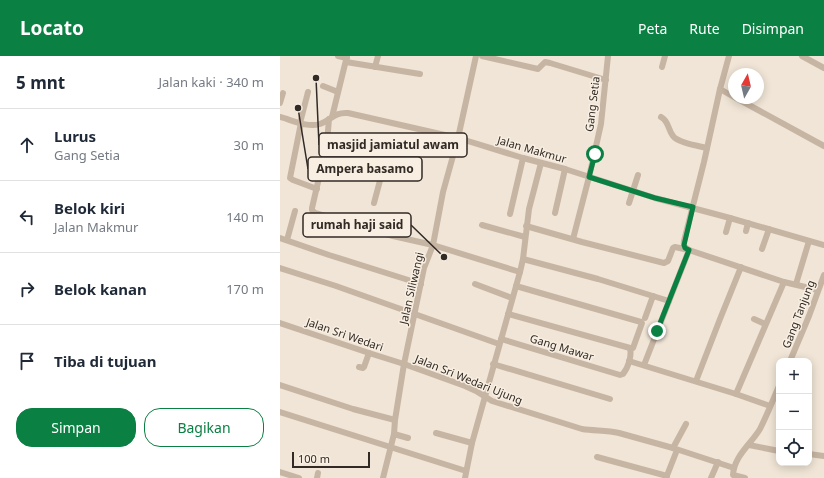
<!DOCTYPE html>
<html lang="id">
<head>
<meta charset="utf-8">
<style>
	:root { --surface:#fff; --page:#f2f2f3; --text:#1f2937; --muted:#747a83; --line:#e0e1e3; --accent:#0b8043 }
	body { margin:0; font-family:"Noto Sans",sans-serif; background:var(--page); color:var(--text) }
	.controls { position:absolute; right:12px; bottom:12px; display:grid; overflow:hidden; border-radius:8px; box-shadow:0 2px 10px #0003 }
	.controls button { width:36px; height:36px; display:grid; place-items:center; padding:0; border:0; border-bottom:1px solid var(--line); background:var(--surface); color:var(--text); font:20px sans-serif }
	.compass { position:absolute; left:448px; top:12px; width:36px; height:36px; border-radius:50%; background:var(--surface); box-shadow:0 2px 10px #0003; rotate:8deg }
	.scale { position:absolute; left:12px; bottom:10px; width:78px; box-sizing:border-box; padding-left:4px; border:2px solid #322a25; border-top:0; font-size:11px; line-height:14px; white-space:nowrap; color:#322a25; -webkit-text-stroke:3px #f8efe2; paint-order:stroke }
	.stop { position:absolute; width:12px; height:12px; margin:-9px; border:3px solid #0b8043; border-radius:50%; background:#fff }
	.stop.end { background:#0b8043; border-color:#fff; box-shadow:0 1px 4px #0008 }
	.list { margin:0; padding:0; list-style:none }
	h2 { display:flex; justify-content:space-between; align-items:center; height:52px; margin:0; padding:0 16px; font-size:17px }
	h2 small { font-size:13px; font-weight:400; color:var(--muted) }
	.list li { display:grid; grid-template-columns:26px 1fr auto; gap:12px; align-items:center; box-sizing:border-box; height:72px; padding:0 16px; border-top:1px solid var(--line) }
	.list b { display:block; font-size:15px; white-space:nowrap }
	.list p { margin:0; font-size:13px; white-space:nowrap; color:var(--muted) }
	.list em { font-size:13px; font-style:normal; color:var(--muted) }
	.actions { display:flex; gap:8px; padding:12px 16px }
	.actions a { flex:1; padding:9px 0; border:1px solid var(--accent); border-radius:16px; text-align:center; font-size:14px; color:var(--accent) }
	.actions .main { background:var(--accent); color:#fff }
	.icon { flex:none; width:22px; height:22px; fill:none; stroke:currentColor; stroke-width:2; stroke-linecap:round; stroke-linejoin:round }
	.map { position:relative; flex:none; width:544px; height:422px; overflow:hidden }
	header { display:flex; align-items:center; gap:24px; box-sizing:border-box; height:56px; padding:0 20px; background:var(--accent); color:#fff }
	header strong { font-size:19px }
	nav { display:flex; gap:22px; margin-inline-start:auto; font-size:14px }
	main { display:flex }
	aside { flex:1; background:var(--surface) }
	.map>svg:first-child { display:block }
</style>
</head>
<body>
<header>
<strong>Locato</strong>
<nav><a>Peta</a><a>Rute</a><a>Disimpan</a></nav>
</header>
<main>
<aside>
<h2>5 mnt<small>Jalan kaki · 340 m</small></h2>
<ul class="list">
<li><svg class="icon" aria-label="ahead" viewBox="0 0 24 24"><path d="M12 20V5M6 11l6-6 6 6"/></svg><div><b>Lurus</b><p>Gang Setia</p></div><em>30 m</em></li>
<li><svg class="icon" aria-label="left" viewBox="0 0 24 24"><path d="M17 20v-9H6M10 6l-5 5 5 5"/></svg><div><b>Belok kiri</b><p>Jalan Makmur</p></div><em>140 m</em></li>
<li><svg class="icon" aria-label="right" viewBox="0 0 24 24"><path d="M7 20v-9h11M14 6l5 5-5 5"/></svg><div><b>Belok kanan</b></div><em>170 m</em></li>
<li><svg class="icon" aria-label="arrive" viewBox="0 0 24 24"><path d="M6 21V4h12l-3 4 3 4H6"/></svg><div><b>Tiba di tujuan</b></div></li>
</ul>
<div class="actions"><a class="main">Simpan</a><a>Bagikan</a></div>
</aside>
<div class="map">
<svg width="544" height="422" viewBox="0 0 544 422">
	<rect width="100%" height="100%" fill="#f0e5d6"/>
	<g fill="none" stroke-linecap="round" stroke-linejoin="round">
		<g stroke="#c7b5a3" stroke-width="6">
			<polyline points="58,0 67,2"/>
			<polyline points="202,0 258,13 265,6 270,7 326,24"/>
			<polyline points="522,0 544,12"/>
			<polyline points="66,6 140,18"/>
			<polyline points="95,11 98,0"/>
			<polyline points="382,11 385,0"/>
			<polyline points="43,30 58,36"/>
			<polyline points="440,33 454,41"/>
			<polyline points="456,42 544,90"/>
			<polyline points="0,47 3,37"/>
			<path d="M0,61C12,64 27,72 40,68C51,64 54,56 68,57L178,82L243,102L285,113L375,142L450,162L544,189"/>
			<polyline points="52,61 67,0"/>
			<path d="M381,61C389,65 388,74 393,80C398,87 419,90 427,92"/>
			<polyline points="49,63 47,87 32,152 32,154 35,157 113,180 153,189 240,216"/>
			<polyline points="20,67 28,36"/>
			<polyline points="21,67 10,122 13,124 37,133"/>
			<polyline points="47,87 121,106"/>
			<polyline points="94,147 106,102"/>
			<polyline points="349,147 358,119"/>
			<polyline points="275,157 285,113"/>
			<polyline points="230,158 243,102"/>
			<polyline points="202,169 245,181"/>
			<polyline points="246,170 302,186 384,207 388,205 393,192 395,191 409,194 504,226 538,234"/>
			<polyline points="466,175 468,167"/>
			<polyline points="446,176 450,162"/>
			<polyline points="0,182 49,199 141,228"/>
			<polyline points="293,183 309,121 321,68 328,0"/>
			<polyline points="7,184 15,155"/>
			<polyline points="482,193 489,173"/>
			<path d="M409,194C405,191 403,190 404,185L424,106L440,33L449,0"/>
			<polyline points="243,203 318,223 389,245"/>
			<polyline points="0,212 56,230 219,288"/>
			<polyline points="195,228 232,242"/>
			<polyline points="516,228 529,185"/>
			<polyline points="236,230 361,266 362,267 353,292 350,292"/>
			<polyline points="365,262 373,240"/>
			<polyline points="474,263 485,268"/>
			<path d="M0,267L89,297L124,308L185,330L196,335L212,345L302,373C315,375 327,374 339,377L393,392L454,412"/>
			<path d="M221,283L340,319L343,318C348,312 352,300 350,292L228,258"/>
			<polyline points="349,305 456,338 490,350"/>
			<polyline points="510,305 529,260 544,219"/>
			<polyline points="213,308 330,343"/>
			<polyline points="364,309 409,194"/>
			<polyline points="79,311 83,312 84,311 89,297"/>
			<polyline points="416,325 440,263 461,211"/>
			<polyline points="0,329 73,353 115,364"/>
			<polyline points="456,338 504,226"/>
			<polyline points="0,356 186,415"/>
			<polyline points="156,377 192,387"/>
			<polyline points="114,378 128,382"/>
			<polyline points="469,389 499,395"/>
			<polyline points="393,392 406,368"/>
			<polyline points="529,398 544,400"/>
			<polyline points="317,401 387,420"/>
			<polyline points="0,416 19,422"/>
			<polyline points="37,422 38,417"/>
			<polyline points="103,422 114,378 115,364 124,308 144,212 153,189 163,136 178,82 196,0"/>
			<polyline points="185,422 192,387 240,216 243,203 249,153 261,107"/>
			<polyline points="386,422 397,394"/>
			<polyline points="431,422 438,406"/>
			<path d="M465,422L453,419C454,400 471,388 480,373C487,359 493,344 499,330"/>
		</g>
	</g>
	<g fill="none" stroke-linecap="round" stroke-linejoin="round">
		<polyline stroke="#0b8043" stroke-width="5" points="315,98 309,121 375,142 413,151 404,189 405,192 409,194 377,275"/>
	</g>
	<g text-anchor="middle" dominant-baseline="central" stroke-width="3" stroke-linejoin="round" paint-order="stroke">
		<g font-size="11" fill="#322a25" stroke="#f8efe2">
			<text transform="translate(312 48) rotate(-83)">Gang Setia</text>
			<text transform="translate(252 93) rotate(16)">Jalan Makmur</text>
			<text transform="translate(131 232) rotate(-77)">Jalan Siliwangi</text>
			<text transform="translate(518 258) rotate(-69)">Gang Tanjung</text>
			<text transform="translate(65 278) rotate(19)">Jalan Sri Wedari</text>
			<text transform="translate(282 291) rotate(17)">Gang Mawar</text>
			<text transform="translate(189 323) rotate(22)">Jalan Sri Wedari Ujung</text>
		</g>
	</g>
	<path fill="none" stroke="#322a25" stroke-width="1.5" d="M36 22L39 89M18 52L28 113M164 201L131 169"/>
	<g fill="#322a25" stroke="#f8efe2" stroke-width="1.5">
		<circle cx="36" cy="22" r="4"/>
		<circle cx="18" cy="52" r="4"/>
		<circle cx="164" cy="201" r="4"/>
	</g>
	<g fill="#f8efe2" stroke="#322a25" stroke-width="1.5">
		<rect x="39" y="77" width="148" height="24" rx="4"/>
		<rect x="28" y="101" width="114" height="24" rx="4"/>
		<rect x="23" y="157" width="108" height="24" rx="4"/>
	</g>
	<g font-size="12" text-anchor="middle" font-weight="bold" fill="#322a25">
		<text x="113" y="93">masjid jamiatul awam</text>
		<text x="85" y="117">Ampera basamo</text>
		<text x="77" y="173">rumah haji said</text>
	</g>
</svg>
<div class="controls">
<button>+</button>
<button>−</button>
<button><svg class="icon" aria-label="locate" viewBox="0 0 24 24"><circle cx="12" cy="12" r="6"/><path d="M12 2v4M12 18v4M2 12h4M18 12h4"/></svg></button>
</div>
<svg class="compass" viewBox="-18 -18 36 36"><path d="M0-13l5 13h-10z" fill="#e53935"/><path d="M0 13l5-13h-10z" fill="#747a83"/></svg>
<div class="scale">100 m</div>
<div class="stop" style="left:315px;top:98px"></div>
<div class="stop end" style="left:377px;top:275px"></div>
</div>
</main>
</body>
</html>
